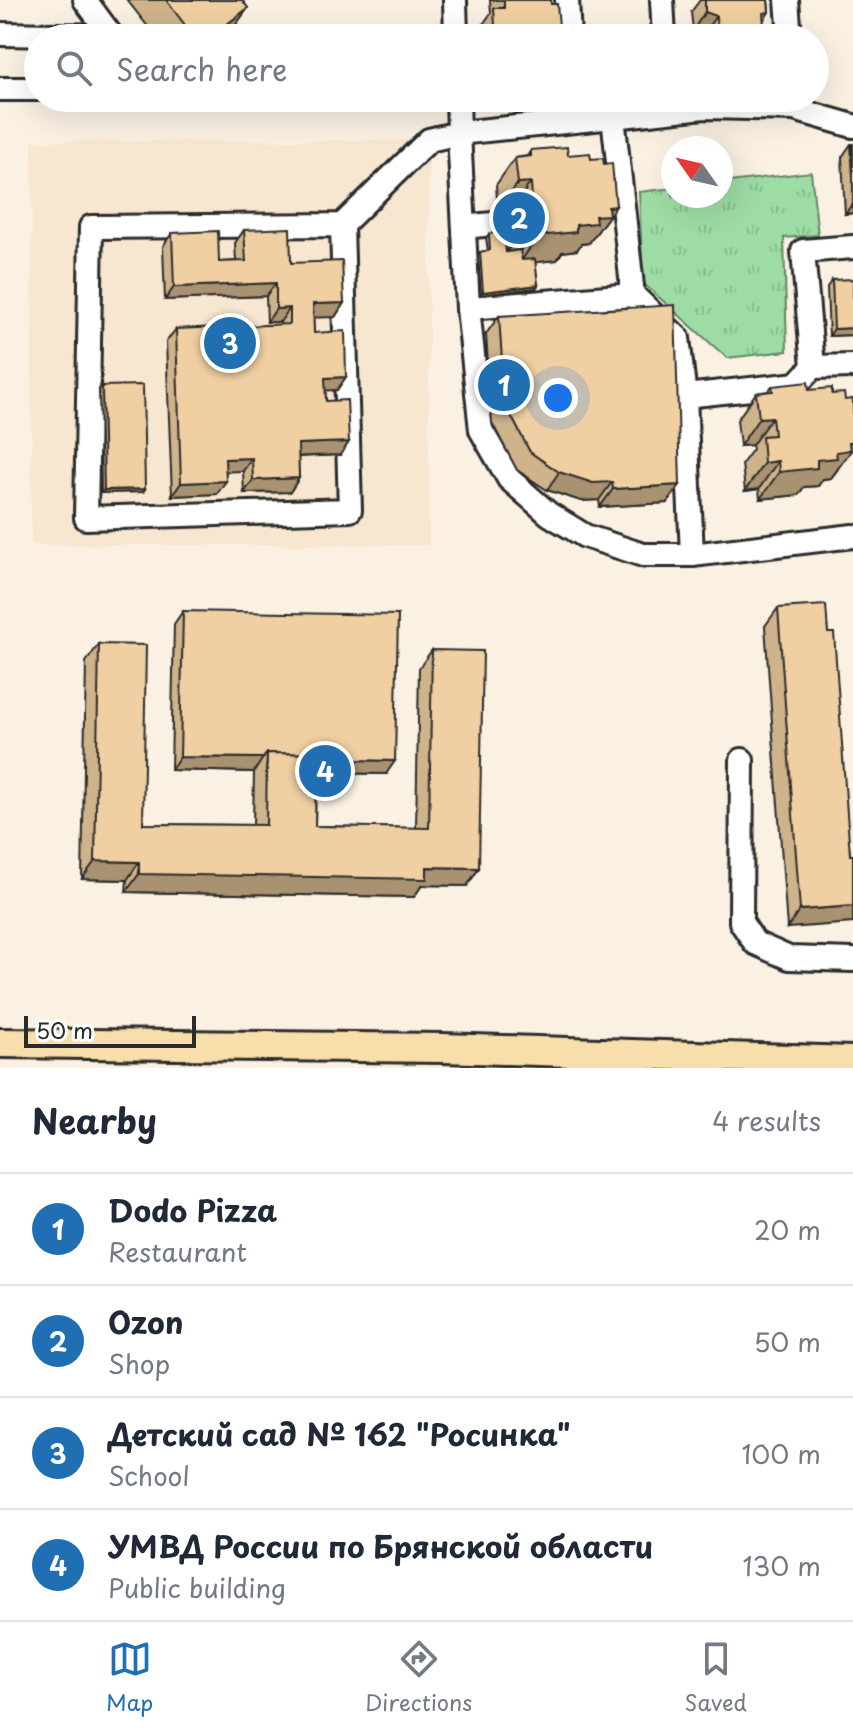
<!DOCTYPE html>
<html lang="en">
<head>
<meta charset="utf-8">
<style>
	:root { --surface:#fff; --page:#f2f2f3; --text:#1f2937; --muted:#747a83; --line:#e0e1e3; --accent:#1f6fb2 }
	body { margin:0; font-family:"Playpen Sans",sans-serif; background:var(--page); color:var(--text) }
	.compass { position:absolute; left:661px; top:136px; width:72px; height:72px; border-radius:50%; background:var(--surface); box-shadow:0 8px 32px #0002; rotate:304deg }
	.scale { position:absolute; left:24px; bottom:20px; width:172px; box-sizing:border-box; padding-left:8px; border:4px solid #2b2b2b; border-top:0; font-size:22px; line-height:28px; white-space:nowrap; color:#2b2b2b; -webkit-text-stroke:6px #fff; paint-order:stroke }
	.you { position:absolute; left:558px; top:398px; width:28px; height:28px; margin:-20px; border:6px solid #fff; border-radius:50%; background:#1a73e8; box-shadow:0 0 0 12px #1a73e833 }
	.badge { display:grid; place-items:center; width:52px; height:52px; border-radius:50%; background:var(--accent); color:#fff; font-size:26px; font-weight:700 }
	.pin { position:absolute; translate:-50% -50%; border:4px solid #fff; box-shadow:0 2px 8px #0006 }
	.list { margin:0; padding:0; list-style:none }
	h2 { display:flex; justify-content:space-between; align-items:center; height:104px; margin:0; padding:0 32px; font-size:34px }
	h2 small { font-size:26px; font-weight:400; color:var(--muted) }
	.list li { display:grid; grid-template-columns:52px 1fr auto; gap:24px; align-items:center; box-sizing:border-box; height:112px; padding:0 32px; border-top:2px solid var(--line) }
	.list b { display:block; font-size:30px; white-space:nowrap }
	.list p { margin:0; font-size:26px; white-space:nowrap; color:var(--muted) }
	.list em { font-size:26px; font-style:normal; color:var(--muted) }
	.icon { flex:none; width:44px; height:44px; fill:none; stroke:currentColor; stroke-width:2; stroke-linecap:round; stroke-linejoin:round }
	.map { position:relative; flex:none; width:853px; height:1068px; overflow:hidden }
	.search { position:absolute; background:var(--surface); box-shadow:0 8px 32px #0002; left:24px; right:24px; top:24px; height:88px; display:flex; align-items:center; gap:20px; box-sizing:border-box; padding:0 28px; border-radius:44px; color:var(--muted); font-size:30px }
	.sheet { height:552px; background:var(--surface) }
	nav { display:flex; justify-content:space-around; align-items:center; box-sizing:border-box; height:112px; border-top:2px solid var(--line); background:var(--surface); font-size:22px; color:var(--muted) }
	nav a { display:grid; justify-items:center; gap:4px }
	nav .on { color:var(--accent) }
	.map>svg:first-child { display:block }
</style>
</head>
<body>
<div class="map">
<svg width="853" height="1068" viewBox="0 0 853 1068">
	<defs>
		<pattern id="grass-tufts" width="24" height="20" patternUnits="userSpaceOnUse" patternTransform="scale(2)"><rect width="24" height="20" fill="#9ddca5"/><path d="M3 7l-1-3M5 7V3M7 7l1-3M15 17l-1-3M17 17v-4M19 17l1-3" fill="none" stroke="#87bd8e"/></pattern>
	</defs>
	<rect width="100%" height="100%" fill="#faf1e3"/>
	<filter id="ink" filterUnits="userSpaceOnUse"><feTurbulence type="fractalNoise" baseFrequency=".0125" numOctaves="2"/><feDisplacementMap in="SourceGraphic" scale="16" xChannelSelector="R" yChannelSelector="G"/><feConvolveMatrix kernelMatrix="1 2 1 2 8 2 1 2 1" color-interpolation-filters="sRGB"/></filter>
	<g filter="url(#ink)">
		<polygon fill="#f7e7d0" points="429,140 429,545 31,545 32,141"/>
		<polygon fill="url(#grass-tufts)" stroke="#648468" stroke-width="2" points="811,172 818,235 784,238 787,351 727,358 643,283 639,192 673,188 673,196 721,196 721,183"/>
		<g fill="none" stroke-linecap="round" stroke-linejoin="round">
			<g stroke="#2b2b2b" stroke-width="28">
				<g id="minor">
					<polyline points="85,0 113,38"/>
					<polyline points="455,0 456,38"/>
					<polyline points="567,0 569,38"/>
					<polyline points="662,0 664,38"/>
					<polyline points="787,0 790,38"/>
					<polyline points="0,34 112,36"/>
					<polyline points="0,89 38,89"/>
					<polyline points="613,117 459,133 468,308 633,295"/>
					<polyline points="853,126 794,109 704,107 613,117 633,295 678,338 685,396 797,384 813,367 853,366"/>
					<polyline points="342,225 91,227 86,518 350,510 342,225 429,140 459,133 458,98"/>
					<polyline points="464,227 512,222"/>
					<polyline points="468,308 481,430 509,479 549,514 585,536 643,555 692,555 853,536"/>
					<polyline points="813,367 803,251 853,247"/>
					<polyline points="685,396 692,555"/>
					<polyline points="742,760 741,922 755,943 789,958 853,960"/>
				</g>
			</g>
			<g stroke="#2b2b2b" stroke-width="34">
				<polyline id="major" points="0,1043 443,1048 853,1061"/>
			</g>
			<use href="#minor" stroke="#fff" stroke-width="22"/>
			<use href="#major" stroke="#f8deab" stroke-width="28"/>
		</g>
		<g fill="#ceb38b" stroke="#2b2b2b" stroke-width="2">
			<polygon points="127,0 242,0 248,8 229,34 224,38 157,38"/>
			<polygon points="490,0 551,0 553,38 482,38 481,27 491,13"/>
			<polygon points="700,0 768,0 769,12 763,21 765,38 703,38 703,34 693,30 691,12"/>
			<polygon points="851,144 853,144 853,213 845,214 842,157"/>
			<polygon points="531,150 591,159 604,164 616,206 589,243 581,244 577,250 562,252 557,260 535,262 538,285 536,288 481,295 478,256 480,252 488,251 486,238 489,234 501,232 501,229 512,214 511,210 498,211 496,185 515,158 527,156"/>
			<polygon points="244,230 291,263 344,303 335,317 313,317 314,333 337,390 325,390 326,401 349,442 340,455 298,457 299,478 290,492 244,493 243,471 226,471 217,494 172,496 166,342 176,329 280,325 280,322 267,322 266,296 165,300 163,246 172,233 219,262 236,261 235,243"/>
			<polygon points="832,280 853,335 829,336 827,287"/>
			<polygon points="499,316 680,485 667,503 600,507 599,500 581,501 547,490 517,470 492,423 486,334"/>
			<polygon points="102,386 143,492 101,493 99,389"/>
			<polygon points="772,386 809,390 838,469 831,478 823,479 818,486 804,487 798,495 760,499 759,489 745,491 742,464 753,449 752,445 740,446 737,420 756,393 768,391"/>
			<polygon points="778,608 828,633 850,855 787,928 765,626"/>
			<polygon points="183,611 386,774 316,773 315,826 416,828 419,668 432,650 479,868 467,886 422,885 414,897 126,892 127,880 82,879 86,662 99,644 143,824 253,825 254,772 171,770 174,624"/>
		</g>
		<g fill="#a89271" stroke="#2b2b2b" stroke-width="2">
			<polygon points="248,8 229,34 224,38 209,38"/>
			<polygon points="705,12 716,16 703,34 693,30"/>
			<polygon points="495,26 506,30 500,38 486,38"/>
			<polygon points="531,182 511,210 498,211 518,183"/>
			<polygon points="853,203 853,213 845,214"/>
			<polygon points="616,206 589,243 581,244 577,250 562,252 557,260 519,264 538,236 576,225 595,216 608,207"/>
			<polygon points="537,226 518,254 504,255 523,228"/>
			<polygon points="276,283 266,296 165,300 174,287"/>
			<polygon points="538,285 536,288 481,295 483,292"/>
			<polygon points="344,303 335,317 304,318 313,304"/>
			<polygon points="290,308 280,322 267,322 276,309"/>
			<polygon points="853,328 853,335 829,336 834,329"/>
			<polygon points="346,377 337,390 315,391 325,378"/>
			<polygon points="772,417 752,445 740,446 759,418"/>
			<polygon points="349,442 340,455 288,457 298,444"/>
			<polygon points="849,442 853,442 853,448 831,478 823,479 818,486 804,487 798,495 760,499 779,472 817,460 836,452"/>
			<polygon points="252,458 243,471 216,472 225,459"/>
			<polygon points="778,461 759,489 745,491 764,463"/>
			<polygon points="559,472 612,482 599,500 581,501 547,490"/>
			<polygon points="299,478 290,492 244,493 253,480"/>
			<polygon points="226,481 217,494 172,496 181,483"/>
			<polygon points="680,485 667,503 600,507 613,489"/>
			<polygon points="145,489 143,492 101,493 104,490"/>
			<polygon points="180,757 263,758 254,772 171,770"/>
			<polygon points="267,758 395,761 386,774 266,772"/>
			<polygon points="95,861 139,862 127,880 82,879"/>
			<polygon points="427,867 479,868 467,886 422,885 414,897 126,892 139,874"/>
			<polygon points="853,906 853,923 787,928 800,910"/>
		</g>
		<g fill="#f0d0a2" stroke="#2b2b2b" stroke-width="2">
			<polygon points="166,0 242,0 248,8 209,38 195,38"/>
			<polygon points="504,0 551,0 551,4 557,4 559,26 553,27 553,38 506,38 506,30 495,26 494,8 504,8"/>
			<polygon points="705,0 768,0 769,12 763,13 765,38 717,38 716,16 705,12"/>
			<polygon points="851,144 853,144 853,177"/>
			<polygon points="567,147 568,155 590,153 591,159 603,158 604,164 612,163 616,206 608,207 609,215 595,216 596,223 576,225 576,232 538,236 537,226 523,228 520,201 532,200 531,182 518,183 515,158 531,156 531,150"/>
			<polygon points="290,228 291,263 342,261 344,303 313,304 314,333 345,331 346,377 325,378 326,401 347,400 349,442 298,444 299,478 253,480 252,458 225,459 226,481 181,483 176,329 290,324 290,308 276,309 276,283 174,287 172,233 218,231 219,262 246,261 244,230"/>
			<polygon points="504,231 506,252 520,250 522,260 535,259 538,285 483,292 480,252 490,250 489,234"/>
			<polygon points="853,279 853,328 834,329 832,280"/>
			<polygon points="675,305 680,485 613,489 612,482 593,483 559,472 530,452 505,404 499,316"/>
			<polygon points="808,382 809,390 832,388 832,394 844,393 845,400 853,399 853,442 849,442 850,450 836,452 837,458 817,460 817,468 779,472 778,461 764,463 762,436 774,435 772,417 759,418 756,393 773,391 772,386"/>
			<polygon points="143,385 145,489 104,490 102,386"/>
			<polygon points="826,605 828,633 834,633 850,855 853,855 853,906 800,910 778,608"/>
			<polygon points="183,611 398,615 395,761 316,759 316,754 267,753 263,758 180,757"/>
			<polygon points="99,644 146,645 143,824 266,825 267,753 316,754 315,826 429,828 432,650 483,651 479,868 427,867 427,879 139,874 139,862 95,861"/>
		</g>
	</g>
</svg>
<svg class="compass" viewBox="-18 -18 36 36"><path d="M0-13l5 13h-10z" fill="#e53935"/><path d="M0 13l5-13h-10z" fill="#747a83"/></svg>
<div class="scale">50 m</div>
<div class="you"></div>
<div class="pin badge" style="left:504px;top:385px">1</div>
<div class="pin badge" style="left:519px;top:218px">2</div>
<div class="pin badge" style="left:230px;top:343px">3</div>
<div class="pin badge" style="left:325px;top:771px">4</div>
<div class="search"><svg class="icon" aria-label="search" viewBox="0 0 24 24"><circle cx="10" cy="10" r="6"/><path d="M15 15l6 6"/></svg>Search here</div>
</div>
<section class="sheet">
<h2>Nearby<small>4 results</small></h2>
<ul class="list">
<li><span class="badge">1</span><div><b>Dodo Pizza</b><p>Restaurant</p></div><em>20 m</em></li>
<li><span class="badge">2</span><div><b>Ozon</b><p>Shop</p></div><em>50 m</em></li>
<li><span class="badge">3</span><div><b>Детский сад № 162 &quot;Росинка&quot;</b><p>School</p></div><em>100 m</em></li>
<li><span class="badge">4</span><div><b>УМВД России по Брянской области</b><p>Public building</p></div><em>130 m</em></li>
</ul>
</section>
<nav>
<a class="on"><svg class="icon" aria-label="map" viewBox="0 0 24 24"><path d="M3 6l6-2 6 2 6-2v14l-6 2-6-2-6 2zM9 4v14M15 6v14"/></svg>Map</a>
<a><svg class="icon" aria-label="directions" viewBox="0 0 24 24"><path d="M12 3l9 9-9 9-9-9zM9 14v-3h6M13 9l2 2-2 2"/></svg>Directions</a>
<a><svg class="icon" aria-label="saved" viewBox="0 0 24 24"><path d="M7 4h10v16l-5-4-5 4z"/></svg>Saved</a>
</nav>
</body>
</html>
